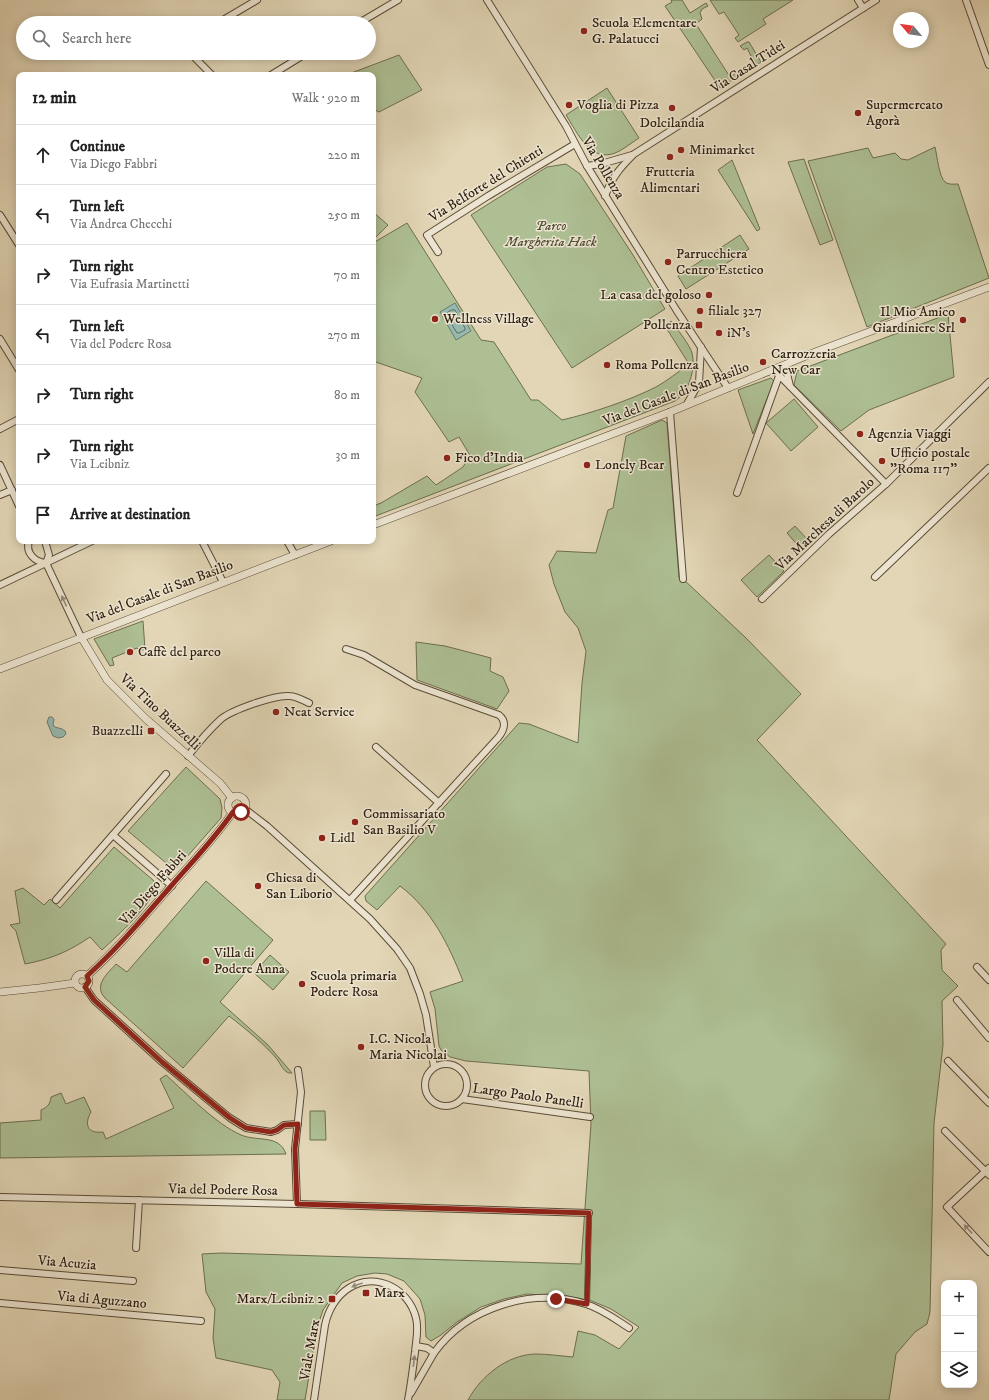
<!DOCTYPE html>
<html lang="en">
<head>
<meta charset="utf-8">
<style>
	:root { --surface:#fff; --page:#f2f2f2; --text:#222; --muted:#767676; --line:#e0e0e0 }
	body { margin:0; font-family:"IM FELL DW Pica",serif; background:var(--page); color:var(--text) }
	.controls { position:absolute; right:12px; bottom:12px; display:grid; overflow:hidden; border-radius:8px; box-shadow:0 2px 10px #0003 }
	.controls button { width:36px; height:36px; display:grid; place-items:center; padding:0; border:0; border-bottom:1px solid var(--line); background:var(--surface); color:var(--text); font:20px sans-serif }
	.compass { position:absolute; left:893px; top:12px; width:36px; height:36px; border-radius:50%; background:var(--surface); box-shadow:0 2px 10px #0003; rotate:299deg }
	.stop { position:absolute; width:12px; height:12px; margin:-9px; border:3px solid #8f2418; border-radius:50%; background:#fff }
	.stop.end { background:#8f2418; border-color:#fff; box-shadow:0 1px 4px #0008 }
	.list { margin:0; padding:0; list-style:none }
	h2 { display:flex; justify-content:space-between; align-items:center; height:52px; margin:0; padding:0 16px; font-size:17px }
	h2 small { font-size:13px; font-weight:400; color:var(--muted) }
	.list li { display:grid; grid-template-columns:26px 1fr auto; gap:12px; align-items:center; box-sizing:border-box; height:60px; padding:0 16px; border-top:1px solid var(--line) }
	.list b { display:block; font-size:15px; white-space:nowrap }
	.list p { margin:0; font-size:13px; white-space:nowrap; color:var(--muted) }
	.list em { font-size:13px; font-style:normal; color:var(--muted) }
	.icon { flex:none; width:22px; height:22px; fill:none; stroke:currentColor; stroke-width:2; stroke-linecap:round; stroke-linejoin:round }
	.map { position:relative; flex:none; width:989px; height:1400px; overflow:hidden }
	.search { position:absolute; background:var(--surface); box-shadow:0 2px 10px #0003; left:16px; top:16px; width:360px; height:44px; display:flex; align-items:center; gap:10px; box-sizing:border-box; padding:0 14px; border-radius:22px; color:var(--muted); font-size:15px }
	.panel { position:absolute; background:var(--surface); box-shadow:0 2px 10px #0003; left:16px; top:72px; width:360px; height:472px; border-radius:8px }
	.map>svg:first-child { display:block }
</style>
</head>
<body>
<div class="map">
<svg width="989" height="1400" viewBox="0 0 989 1400">
	<rect width="100%" height="100%" fill="#e2d6b6"/>
	<filter id="stains"><feTurbulence type="fractalNoise" baseFrequency=".005" numOctaves="4"/><feColorMatrix values="0 0 0 0 .2 0 0 0 0 .09 0 0 0 0 .02 0 0 0 .5 -.17"/></filter>
	<radialGradient id="worn" r=".72"><stop offset=".6" stop-color="#630" stop-opacity="0"/><stop offset="1" stop-color="#630" stop-opacity=".3"/></radialGradient>
	<g fill="#adbf93" stroke="#6d6e50">
		<polygon points="671,0 682,0 690,13 706,3 708,6 702,9 700,13 702,19 696,24 730,77 754,62 747,48 744,50 740,46 747,42 749,42 761,62 720,88 665,6 672,2"/>
		<polygon points="710,0 793,0 763,19 766,24 738,42 735,38 739,35 724,12 719,14"/>
		<polygon points="399,55 422,90 379,112 373,109 373,75 346,75"/>
		<path d="M607,88L639,138C631,143 623,150 615,153C590,163 577,132 566,115Z"/>
		<path d="M935,147C937,155 939,177 945,182C949,185 954,184 958,184L989,278L867,327L808,161L868,148L873,158L895,153L901,159L908,160Z"/>
		<polygon points="804,159 833,240 820,245 788,162"/>
		<polygon points="732,160 760,229 757,231 718,170"/>
		<polygon points="566,164 580,174 633,255 665,309 572,368 471,215 547,167"/>
		<polygon points="373,212 388,225 373,240"/>
		<path d="M407,223L481,340L494,342L531,400H538L562,420C592,413 628,401 656,387C667,381 678,372 689,364L665,326L671,321C677,329 690,345 692,353C696,369 689,392 675,401L373,517V506L381,503L427,476L436,485L463,467L467,460L471,457L459,437L449,442L415,392L422,378L373,361V243Z"/>
		<polygon points="740,235 749,249 686,289 678,276"/>
		<polygon points="948,314 954,377 869,410 841,431 794,385 797,371"/>
		<polygon points="771,378 774,381 753,434 738,390"/>
		<polygon points="794,399 818,427 791,451 766,423"/>
		<path d="M662,420L667,423L679,578L683,579L745,637L801,694L757,740L946,944L941,950L942,970L958,986L942,1001L943,1045L934,1123L930,1312L927,1324L915,1332L896,1354L889,1400H468C481,1376 507,1355 535,1354C548,1354 561,1356 573,1357L578,1331L595,1335L619,1349L639,1327L611,1309L592,1301L578,1298L527,1294L504,1299L481,1307L457,1322L441,1335L431,1341L426,1337L425,1315L420,1299L404,1281L387,1274L375,1273L357,1276L342,1283L323,1310L317,1328L305,1400H277L280,1382L272,1370L216,1358L213,1338L215,1309L206,1292L202,1254L222,1253L581,1264L591,1124L589,1071L466,1061L450,1057L441,1050L439,1046L435,1009L430,992L463,981C449,945 431,909 400,886L377,910L366,901L365,896L519,723L529,724L578,743L582,683L586,651L578,628L565,612L554,584L549,565L557,551L596,553L608,510L613,508L626,436Z"/>
		<polygon points="795,526 808,540 800,548 787,533"/>
		<polygon points="769,555 784,571 757,597 741,580"/>
		<polygon points="143,621 145,649 140,651 137,648 112,658 114,665 110,666 94,639"/>
		<polygon points="416,642 445,646 491,658 490,671 503,677 509,691 497,709 417,680"/>
		<polygon points="186,767 220,799 222,808 221,818 178,867 172,868 128,831"/>
		<path d="M114,847L153,880L156,886C152,905 117,936 102,950L90,937C68,952 51,959 25,964L16,931L10,925L20,923L15,891L23,888L44,905L50,899L60,908Z"/>
		<path d="M206,881L273,940L220,1002L268,1045L292,1073H289C283,1071 281,1065 277,1059C263,1043 246,1029 229,1016L183,1068L105,998C93,985 108,973 116,964L127,972Z"/>
		<polygon points="270,955 289,972 273,990 254,973"/>
		<path d="M166,1075C187,1094 216,1124 241,1135C258,1142 279,1134 286,1154L0,1158V1123L41,1120V1110C48,1107 50,1104 51,1097L61,1093L66,1104L84,1097L91,1112C84,1124 87,1134 103,1132L106,1139L174,1108L160,1079Z"/>
		<polygon points="310,1111 325,1111 326,1140 310,1140"/>
	</g>
	<g fill="#95b9af" stroke="#6b7b6e">
		<polygon points="455,303 471,331 456,340 440,312"/>
		<polygon points="49,717 52,717 54,719 53,725 55,727 62,729 65,731 66,734 63,737 58,738 53,736 47,722"/>
	</g>
	<g fill="none" stroke-linecap="round" stroke-linejoin="round">
		<polygon stroke="#616c5e" stroke-width="1" points="452,310 455,310 465,328 465,330 459,333 457,333 446,315 447,313"/>
		<g stroke="#5a4c37" stroke-width="6">
			<polyline id="pedestrian" points="587,1304 589,1213"/>
		</g>
		<g stroke="#5a4c37" stroke-width="8">
			<g id="minor">
				<polyline points="487,0 566,126 587,166 677,311 728,388"/>
				<polyline points="858,0 863,8"/>
				<polyline points="966,0 989,65"/>
				<polyline points="218,23 257,0"/>
				<polyline points="359,23 398,0"/>
				<polyline points="193,53 195,58 212,75"/>
				<polyline points="271,75 307,53"/>
				<polyline points="587,166 601,164 632,155"/>
				<path d="M605,196C612,177 620,168 634,154L876,0"/>
				<polyline points="0,215 19,245"/>
				<polyline points="438,252 427,235 488,196 575,144"/>
				<polyline points="0,339 19,370"/>
				<polyline points="785,366 790,386"/>
				<polyline points="774,370 886,484"/>
				<polyline points="687,404 699,383 701,347"/>
				<polyline points="670,412 683,579"/>
				<polyline points="0,429 19,419"/>
				<polyline points="0,465 19,506"/>
				<polyline points="737,493 779,376"/>
				<polyline points="0,495 12,490"/>
				<path d="M29,541C25,553 35,562 46,563L49,555L45,541"/>
				<polyline points="202,541 223,582"/>
				<polyline points="287,541 295,555"/>
				<polyline points="46,563 81,637"/>
				<polyline points="875,577 989,468"/>
				<polyline points="0,585 92,541"/>
				<polyline points="762,599 829,534 886,484 989,382"/>
				<path d="M346,649L364,655L415,685L499,715C509,723 502,734 495,741L350,900"/>
				<polyline points="376,747 439,803"/>
				<path d="M188,756C198,743 209,730 221,719C232,710 274,695 289,696C296,696 302,700 309,703"/>
				<polyline points="245,809 267,826 370,919 397,949 410,968 420,994 426,1015 434,1067"/>
				<polyline points="113,835 172,886"/>
				<polyline points="56,900 166,774"/>
				<polyline points="977,967 989,980"/>
				<polyline points="85,987 94,1000 162,1062 230,1118 246,1128 271,1132 277,1130 284,1125 298,1124"/>
				<polyline points="957,1000 989,1038"/>
				<polyline points="948,1061 989,1103"/>
				<circle cx="446" cy="1085" r="21"/>
				<polyline points="462,1099 590,1117"/>
				<polyline points="945,1131 989,1175"/>
				<polyline points="989,1168 947,1207 989,1252"/>
				<polyline points="0,1197 297,1204 589,1213"/>
				<polyline points="297,1204 295,1149 301,1092 298,1070"/>
				<polyline points="136,1248 139,1200"/>
				<polyline points="0,1270 133,1281"/>
				<polyline points="0,1303 201,1321"/>
				<path d="M434,1353C467,1307 532,1287 586,1304C602,1309 615,1319 629,1328"/>
				<polyline points="411,1393 434,1353 427,1348 416,1346"/>
				<path d="M314,1400L325,1325C328,1311 336,1296 349,1288C376,1271 409,1289 416,1318C419,1329 416,1341 415,1352C413,1368 411,1384 408,1400"/>
			</g>
		</g>
		<g stroke="#5a4c37" stroke-width="8">
			<g id="tertiary">
				<polyline points="373,525 670,412 818,351 989,287"/>
				<polyline points="81,637 107,680 146,719 220,783 232,798"/>
				<polyline points="0,669 331,541"/>
				<circle cx="237" cy="805" r="9"/>
				<circle cx="82" cy="981" r="7"/>
				<path d="M87,976C118,948 145,916 172,885C193,861 215,838 233,812"/>
				<polyline points="0,992 39,988 75,983"/>
			</g>
		</g>
		<use href="#pedestrian" stroke="#ece4d0" stroke-width="4.5"/>
		<use href="#minor" stroke="#ece4d0" stroke-width="6"/>
		<use href="#tertiary" stroke="#ece4d0" stroke-width="7"/>
	</g>
	<defs><path id="oneway-solid" d="M-6-.8H1V-3.2L6.5 0L1 3.2V.8H-6Z"/></defs>
	<g fill="#968b78">
		<use href="#oneway-solid" transform="translate(64 601) rotate(-115)"/>
		<use href="#oneway-solid" transform="translate(968 1229) rotate(-133)"/>
		<use href="#oneway-solid" transform="translate(357 1285) rotate(160)"/>
		<use href="#oneway-solid" transform="translate(414 1361) rotate(-83)"/>
	</g>
	<g fill="none" stroke-linecap="round" stroke-linejoin="round">
		<path stroke="#8f2418" stroke-width="5" d="M241,812L238,813L233,812C215,838 193,861 172,885C145,916 118,948 87,976L89,981L85,987L94,1000L162,1062L230,1118L246,1128L271,1132L277,1130L284,1125L298,1124L295,1149L297,1204L589,1213L587,1304L556,1299"/>
	</g>
	<g fill="#8f2418" stroke="#ece4d0" stroke-width="1.5">
		<circle cx="584" cy="31" r="4"/>
		<circle cx="569" cy="105" r="4"/>
		<circle cx="672" cy="108" r="4"/>
		<circle cx="858" cy="113" r="4"/>
		<circle cx="681" cy="150" r="4"/>
		<circle cx="670" cy="157" r="4"/>
		<circle cx="668" cy="262" r="4"/>
		<circle cx="709" cy="295" r="4"/>
		<circle cx="700" cy="311" r="4"/>
		<circle cx="435" cy="319" r="4"/>
		<circle cx="963" cy="320" r="4"/>
		<rect x="695" y="321" width="8" height="8" rx="2"/>
		<circle cx="719" cy="333" r="4"/>
		<circle cx="763" cy="362" r="4"/>
		<circle cx="607" cy="365" r="4"/>
		<circle cx="860" cy="434" r="4"/>
		<circle cx="447" cy="458" r="4"/>
		<circle cx="882" cy="461" r="4"/>
		<circle cx="587" cy="465" r="4"/>
		<circle cx="130" cy="652" r="4"/>
		<circle cx="276" cy="712" r="4"/>
		<rect x="147" y="727" width="8" height="8" rx="2"/>
		<circle cx="355" cy="822" r="4"/>
		<circle cx="322" cy="838" r="4"/>
		<circle cx="258" cy="886" r="4"/>
		<circle cx="206" cy="961" r="4"/>
		<circle cx="302" cy="984" r="4"/>
		<circle cx="361" cy="1047" r="4"/>
		<rect x="362" y="1289" width="8" height="8" rx="2"/>
		<rect x="328" y="1295" width="8" height="8" rx="2"/>
	</g>
	<g text-anchor="middle" dominant-baseline="central" stroke-width="3" stroke-linejoin="round" paint-order="stroke">
		<g font-size="14" fill="#2d1e0d" stroke="#ece4d0" text-anchor="start">
			<text x="592" y="23">Scuola Elementare<tspan x="592" dy="16">G. Palatucci</tspan></text>
			<text x="577" y="105">Voglia di Pizza</text>
			<text x="866" y="105">Supermercato<tspan x="866" dy="16">Agorà</tspan></text>
			<text x="672" y="123" text-anchor="middle">Dolcilandia</text>
			<text x="689" y="150">Minimarket</text>
			<text x="670" y="172" text-anchor="middle">Frutteria<tspan x="670" dy="16">Alimentari</tspan></text>
			<text x="676" y="254">Parrucchiera<tspan x="676" dy="16">Centro Estetico</tspan></text>
			<text x="701" y="295" text-anchor="end">La casa del goloso</text>
			<text x="708" y="311">filiale 327</text>
			<text x="955" y="312" text-anchor="end">Il Mio Amico<tspan x="955" dy="16">Giardiniere Srl</tspan></text>
			<text x="443" y="319">Wellness Village</text>
			<text x="691" y="325" text-anchor="end">Pollenza</text>
			<text x="727" y="333">iN's</text>
			<text x="771" y="354">Carrozzeria<tspan x="771" dy="16">New Car</tspan></text>
			<text x="615" y="365">Roma Pollenza</text>
			<text x="868" y="434">Agenzia Viaggi</text>
			<text x="890" y="453">Ufficio postale<tspan x="890" dy="16">"Roma 117"</tspan></text>
			<text x="455" y="458">Fico d'India</text>
			<text x="595" y="465">Lonely Bear</text>
			<text x="138" y="652">Caffè del parco</text>
			<text x="284" y="712">Neat Service</text>
			<text x="143" y="731" text-anchor="end">Buazzelli</text>
			<text x="363" y="814">Commissariato<tspan x="363" dy="16">San Basilio V</tspan></text>
			<text x="330" y="838">Lidl</text>
			<text x="266" y="878">Chiesa di<tspan x="266" dy="16">San Liborio</tspan></text>
			<text x="214" y="953">Villa di<tspan x="214" dy="16">Podere Anna</tspan></text>
			<text x="310" y="976">Scuola primaria<tspan x="310" dy="16">Podere Rosa</tspan></text>
			<text x="369" y="1039">I.C. Nicola<tspan x="369" dy="16">Maria Nicolai</tspan></text>
			<text x="374" y="1293">Marx</text>
			<text x="324" y="1299" text-anchor="end">Marx/Leibniz 2</text>
		</g>
		<g font-size="14" fill="#2d1e0d" stroke="#ece4d0">
			<text transform="translate(748 67) rotate(-33)">Via Casal Tidei</text>
			<text transform="translate(603 168) rotate(59)">Via Pollenza</text>
			<text transform="translate(486 184) rotate(-32)">Via Belforte del Chienti</text>
			<text transform="translate(676 394) rotate(-21)">Via del Casale di San Basilio</text>
			<text transform="translate(825 524) rotate(-43)">Via Marchesa di Barolo</text>
			<text transform="translate(160 592) rotate(-21)">Via del Casale di San Basilio</text>
			<text transform="translate(160 712) rotate(43)">Via Tino Buazzelli</text>
			<text transform="translate(153 888) rotate(-49)">Via Diego Fabbri</text>
			<text transform="translate(528 1096) rotate(8)">Largo Paolo Panelli</text>
			<text transform="translate(223 1190) rotate(1)">Via del Podere Rosa</text>
			<text transform="translate(67 1263) rotate(5)">Via Acuzia</text>
			<text transform="translate(102 1300) rotate(5)">Via di Aguzzano</text>
			<text transform="translate(310 1350) rotate(-80)">Viale Marx</text>
		</g>
		<g font-size="14" font-style="italic" fill="#534e35" stroke="#ece4d0">
			<text x="551" y="226">Parco<tspan x="551" dy="16">Margherita Hack</tspan></text>
		</g>
	</g>
	<rect width="100%" height="100%" filter="url(#stains)"/>
	<rect width="100%" height="100%" fill="url(#worn)"/>
</svg>
<div class="controls">
<button>+</button>
<button>−</button>
<button><svg class="icon" aria-label="layers" viewBox="0 0 24 24"><path d="M12 4l9 5-9 5-9-5zM3 14l9 5 9-5"/></svg></button>
</div>
<svg class="compass" viewBox="-18 -18 36 36"><path d="M0-13l5 13h-10z" fill="#e53935"/><path d="M0 13l5-13h-10z" fill="#767676"/></svg>
<div class="stop" style="left:241px;top:812px"></div>
<div class="stop end" style="left:556px;top:1299px"></div>
<div class="search"><svg class="icon" aria-label="search" viewBox="0 0 24 24"><circle cx="10" cy="10" r="6"/><path d="M15 15l6 6"/></svg>Search here</div>
<section class="panel">
<h2>12 min<small>Walk · 920 m</small></h2>
<ul class="list">
<li><svg class="icon" aria-label="ahead" viewBox="0 0 24 24"><path d="M12 20V5M6 11l6-6 6 6"/></svg><div><b>Continue</b><p>Via Diego Fabbri</p></div><em>220 m</em></li>
<li><svg class="icon" aria-label="left" viewBox="0 0 24 24"><path d="M17 20v-9H6M10 6l-5 5 5 5"/></svg><div><b>Turn left</b><p>Via Andrea Checchi</p></div><em>250 m</em></li>
<li><svg class="icon" aria-label="right" viewBox="0 0 24 24"><path d="M7 20v-9h11M14 6l5 5-5 5"/></svg><div><b>Turn right</b><p>Via Eufrasia Martinetti</p></div><em>70 m</em></li>
<li><svg class="icon" aria-label="left" viewBox="0 0 24 24"><path d="M17 20v-9H6M10 6l-5 5 5 5"/></svg><div><b>Turn left</b><p>Via del Podere Rosa</p></div><em>270 m</em></li>
<li><svg class="icon" aria-label="right" viewBox="0 0 24 24"><path d="M7 20v-9h11M14 6l5 5-5 5"/></svg><div><b>Turn right</b></div><em>80 m</em></li>
<li><svg class="icon" aria-label="right" viewBox="0 0 24 24"><path d="M7 20v-9h11M14 6l5 5-5 5"/></svg><div><b>Turn right</b><p>Via Leibniz</p></div><em>30 m</em></li>
<li><svg class="icon" aria-label="arrive" viewBox="0 0 24 24"><path d="M6 21V4h12l-3 4 3 4H6"/></svg><div><b>Arrive at destination</b></div></li>
</ul>
</section>
</div>
</body>
</html>
